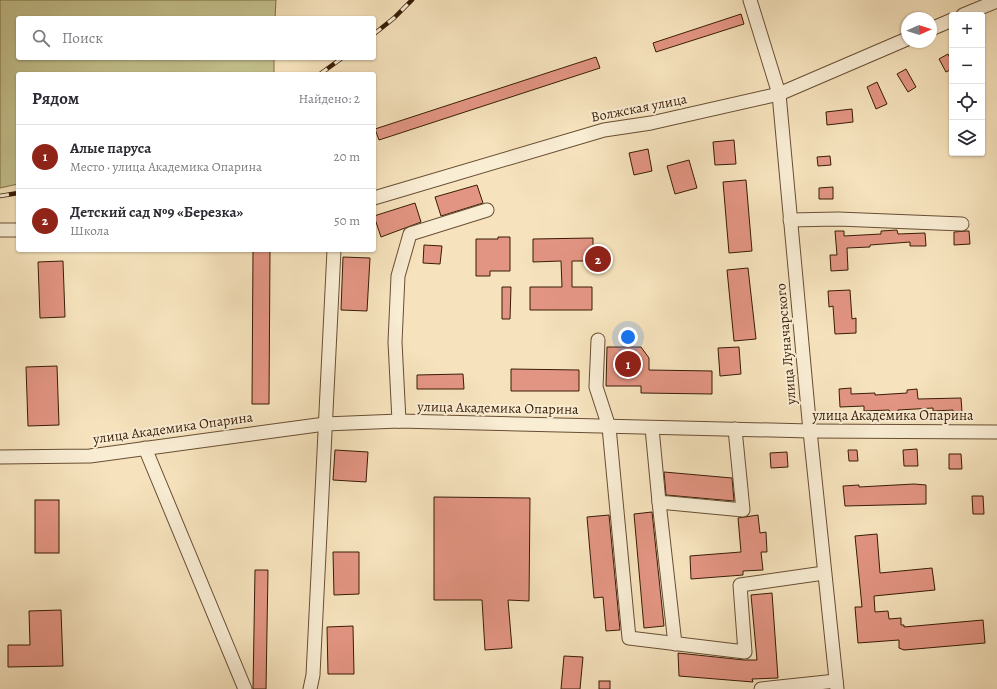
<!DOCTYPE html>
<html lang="ru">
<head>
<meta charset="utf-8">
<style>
	:root { --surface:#fff; --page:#f2f2f3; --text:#2b2b33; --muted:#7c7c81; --line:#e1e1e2; --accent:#8f2418 }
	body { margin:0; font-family:Alegreya,serif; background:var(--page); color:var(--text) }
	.controls { position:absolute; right:12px; top:12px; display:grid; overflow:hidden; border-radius:4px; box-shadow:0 1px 3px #0004 }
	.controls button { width:36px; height:36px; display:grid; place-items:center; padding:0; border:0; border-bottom:1px solid var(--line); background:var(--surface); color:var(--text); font:20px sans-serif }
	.compass { position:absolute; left:901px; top:12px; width:36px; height:36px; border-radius:50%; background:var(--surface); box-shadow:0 1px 3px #0004; rotate:87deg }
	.you { position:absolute; left:628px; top:337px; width:14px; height:14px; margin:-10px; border:3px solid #fff; border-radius:50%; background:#1a73e8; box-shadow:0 0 0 6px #1a73e833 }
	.badge { display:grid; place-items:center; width:26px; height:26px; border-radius:50%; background:var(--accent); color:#fff; font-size:13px; font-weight:700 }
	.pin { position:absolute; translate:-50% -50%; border:2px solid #fff; box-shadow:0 1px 4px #0006 }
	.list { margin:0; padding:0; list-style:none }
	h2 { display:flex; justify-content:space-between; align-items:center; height:52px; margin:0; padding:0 16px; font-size:17px }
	h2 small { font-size:13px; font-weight:400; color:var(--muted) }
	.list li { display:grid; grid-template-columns:26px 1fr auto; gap:12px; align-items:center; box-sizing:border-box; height:64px; padding:0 16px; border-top:1px solid var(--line) }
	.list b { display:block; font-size:15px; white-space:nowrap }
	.list p { margin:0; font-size:13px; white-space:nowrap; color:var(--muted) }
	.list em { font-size:13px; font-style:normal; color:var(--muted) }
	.icon { flex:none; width:22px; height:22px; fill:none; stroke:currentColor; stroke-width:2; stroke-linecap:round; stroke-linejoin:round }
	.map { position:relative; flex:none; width:997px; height:689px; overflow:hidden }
	.search { position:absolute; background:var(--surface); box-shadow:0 1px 3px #0004; left:16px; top:16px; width:360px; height:44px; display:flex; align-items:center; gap:10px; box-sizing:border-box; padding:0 14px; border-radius:4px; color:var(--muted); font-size:15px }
	.panel { position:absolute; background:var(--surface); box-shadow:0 1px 3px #0004; left:16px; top:72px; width:360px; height:180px; border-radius:4px }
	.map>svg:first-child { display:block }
</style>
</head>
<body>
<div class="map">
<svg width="997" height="689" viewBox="0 0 997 689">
	<rect width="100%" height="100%" fill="#f6e3bd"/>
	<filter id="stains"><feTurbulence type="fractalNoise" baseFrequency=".005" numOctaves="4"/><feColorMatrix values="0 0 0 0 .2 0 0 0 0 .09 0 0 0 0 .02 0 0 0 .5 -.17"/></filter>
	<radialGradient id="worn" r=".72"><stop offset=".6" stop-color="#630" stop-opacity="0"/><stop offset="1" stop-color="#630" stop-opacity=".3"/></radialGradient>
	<polygon fill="#c3c18d" stroke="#7e6e49" points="0,0 276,0 275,18 18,18 18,58 274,58 274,74 18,74 18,184 0,188"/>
	<g fill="#e39583" stroke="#381c05">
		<polygon points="741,14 744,24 656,52 653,43"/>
		<polygon points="948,54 952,62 952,69 946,72 939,59"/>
		<polygon points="596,57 600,68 379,140 375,129"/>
		<polygon points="906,69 916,87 908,92 897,74"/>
		<polygon points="877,82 887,104 876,109 867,87"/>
		<polygon points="852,109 853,122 827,125 826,112"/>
		<polygon points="734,140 736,164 715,165 713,142"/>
		<polygon points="648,149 652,171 634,175 629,153"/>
		<polygon points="830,156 831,165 818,166 817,157"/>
		<polygon points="689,160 697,188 675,194 667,166"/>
		<polygon points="746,180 752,251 729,253 723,182"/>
		<polygon points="477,185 483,203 441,216 435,197"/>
		<polygon points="833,187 833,199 819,199 819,188"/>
		<polygon points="415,203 421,222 381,237 374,216"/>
		<polygon points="897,230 898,234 925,233 926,246 910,246 910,242 870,245 870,247 847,248 848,270 831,271 830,255 837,255 835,231 844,231 844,236 881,234 881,231"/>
		<polygon points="966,231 969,231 970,244 954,245 954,232"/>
		<polygon points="498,237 510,237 510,271 490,271 490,276 476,276 476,239 498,239"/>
		<polygon points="593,238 593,261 572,261 572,287 592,287 592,310 530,310 530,287 562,287 561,261 533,262 533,239"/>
		<polygon points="424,245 442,246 440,264 423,263"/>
		<polygon points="253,250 270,250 269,404 252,404"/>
		<polygon points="343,257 370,258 367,311 341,310"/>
		<polygon points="63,261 65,317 40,318 38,262"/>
		<polygon points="748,268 756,339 734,341 727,270"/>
		<polygon points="502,287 511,287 510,319 502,319"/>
		<polygon points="850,290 852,319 856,318 856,333 835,334 833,306 829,307 828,291"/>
		<polygon points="607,347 641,347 649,358 649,370 712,371 712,394 641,393 641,386 606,386"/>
		<polygon points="739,347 741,374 720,376 718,348"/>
		<polygon points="57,366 59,425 28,426 26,367"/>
		<polygon points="511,369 579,370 579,391 511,391"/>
		<polygon points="463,374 464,389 417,389 417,375"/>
		<polygon points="851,388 851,394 875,393 875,395 907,393 907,390 917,389 918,399 961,398 962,412 953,412 953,410 933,411 933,408 898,410 898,413 890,413 889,410 864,411 864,406 840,407 839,389"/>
		<polygon points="917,449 918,466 904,466 903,450"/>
		<polygon points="335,450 368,452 366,482 333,480"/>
		<polygon points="848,450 857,450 858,461 849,461"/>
		<polygon points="787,452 788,467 771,468 770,453"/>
		<polygon points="949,454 961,454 962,469 949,469"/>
		<polygon points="664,472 732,478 734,501 666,495"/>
		<polygon points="914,484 926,485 926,504 845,506 843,486 859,485 859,487"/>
		<polygon points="972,496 983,496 984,514 973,514"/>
		<polygon points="434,497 530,498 529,601 508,600 512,648 485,650 482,600 434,600"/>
		<rect x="35" y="500" width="24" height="53"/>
		<polygon points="652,512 664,626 644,628 634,514"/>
		<polygon points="609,515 620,630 606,631 603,597 594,598 587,517"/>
		<polygon points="758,515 760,533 766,532 767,552 761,552 763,570 743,571 743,575 691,579 690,556 741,552 738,518"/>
		<polygon points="877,534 880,573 932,568 935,590 874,596 875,612 888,611 889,619 901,618 901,625 904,625 904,627 983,620 985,643 904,650 899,648 899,640 858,643 855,607 862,607 855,536"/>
		<polygon points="333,552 359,552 359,594 334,595"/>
		<polygon points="255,570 268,570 266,689 253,689"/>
		<polygon points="772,593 778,678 752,679 753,682 679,676 678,653 744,660 757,660 751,595"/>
		<polygon points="61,610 63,666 8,667 8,645 30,645 29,611"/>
		<polygon points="353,626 354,674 328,674 327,627"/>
		<polygon points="564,656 583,657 580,689 561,689"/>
		<rect x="599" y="681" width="11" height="8"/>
	</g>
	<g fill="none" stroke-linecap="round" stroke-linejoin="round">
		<g stroke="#684e33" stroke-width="15">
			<g id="minor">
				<polyline points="750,0 779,94 810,431 837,689"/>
				<polyline points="963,15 997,1"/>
				<polyline points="931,29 952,20"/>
				<polyline points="374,198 604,130 651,123 779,94 907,39"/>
				<polyline points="790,220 838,219 962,224"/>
				<polyline points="0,230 18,230"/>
				<polyline points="598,340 596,387 609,427 629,638 745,652 740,585 824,573"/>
				<polyline points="399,421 395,342 398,276 410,234 487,210"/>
				<polyline points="652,428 659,502 743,510 735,429"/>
				<polyline points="145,448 245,689"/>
				<polyline points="0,457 90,456 325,424 399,421 810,431 997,432"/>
				<polyline points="659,502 675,644"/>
				<polyline points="310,689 313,675 334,250"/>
				<polyline points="761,689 836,681"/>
			</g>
		</g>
		<use href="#minor" stroke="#f9edd4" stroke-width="13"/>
		<g stroke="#381c05" stroke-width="4.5">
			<g id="rail">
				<polyline points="374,34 394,18 412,0"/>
				<polyline points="320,74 342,58"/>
				<polyline points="0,196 18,193"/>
			</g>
		</g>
		<use href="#rail" stroke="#f9edd4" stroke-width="3" stroke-dasharray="9" stroke-linecap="butt"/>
	</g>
	<g text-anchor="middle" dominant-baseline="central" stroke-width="4" stroke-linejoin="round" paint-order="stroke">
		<g font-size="14" fill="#381c05" stroke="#f9edd4">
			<text transform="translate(639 108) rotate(-11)">Волжская улица</text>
			<text transform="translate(786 344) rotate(-95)">улица Луначарского</text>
			<text transform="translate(498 408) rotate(1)">улица Академика Опарина</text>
			<text x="893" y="415">улица Академика Опарина</text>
			<text transform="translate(173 428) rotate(-8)">улица Академика Опарина</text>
		</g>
	</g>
	<rect width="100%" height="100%" filter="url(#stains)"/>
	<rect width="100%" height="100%" fill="url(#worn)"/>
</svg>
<div class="controls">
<button>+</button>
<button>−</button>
<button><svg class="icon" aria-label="locate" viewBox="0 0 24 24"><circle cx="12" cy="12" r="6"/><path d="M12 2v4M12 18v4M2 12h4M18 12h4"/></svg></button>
<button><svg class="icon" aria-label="layers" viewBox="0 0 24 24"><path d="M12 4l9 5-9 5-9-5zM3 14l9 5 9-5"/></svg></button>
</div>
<svg class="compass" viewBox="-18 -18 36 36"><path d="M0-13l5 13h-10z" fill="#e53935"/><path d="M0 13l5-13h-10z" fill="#7c7c81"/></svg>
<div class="you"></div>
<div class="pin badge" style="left:628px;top:364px">1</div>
<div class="pin badge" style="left:598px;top:259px">2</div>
<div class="search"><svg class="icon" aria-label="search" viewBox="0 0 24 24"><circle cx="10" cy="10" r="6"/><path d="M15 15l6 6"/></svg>Поиск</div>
<section class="panel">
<h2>Рядом<small>Найдено: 2</small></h2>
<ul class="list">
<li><span class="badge">1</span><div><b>Алые паруса</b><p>Место · улица Академика Опарина</p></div><em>20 m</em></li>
<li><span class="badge">2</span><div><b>Детский сад №9 «Березка»</b><p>Школа</p></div><em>50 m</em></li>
</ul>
</section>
</div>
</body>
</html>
